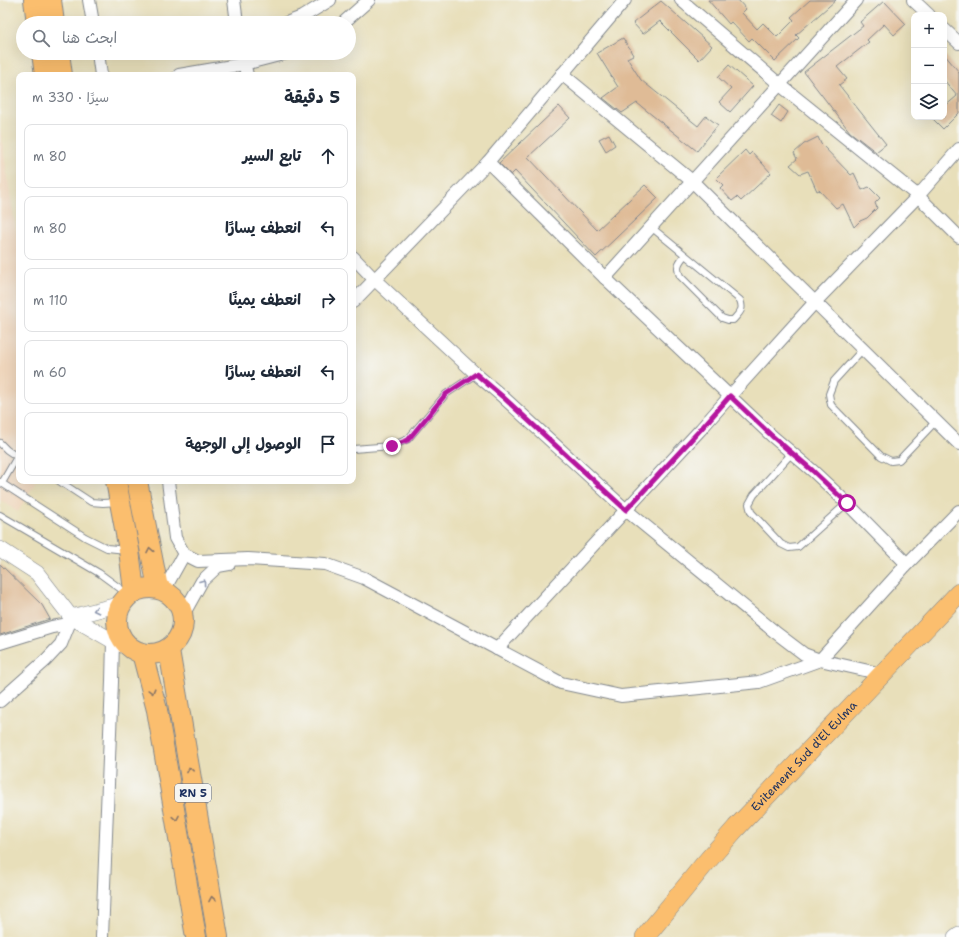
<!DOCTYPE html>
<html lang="ar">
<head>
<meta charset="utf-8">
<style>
	:root { --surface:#fff; --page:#f6f6f7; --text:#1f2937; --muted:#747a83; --line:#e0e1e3 }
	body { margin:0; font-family:"Shantell Sans","Playpen Sans Arabic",sans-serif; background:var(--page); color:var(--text); direction:rtl }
	.controls { position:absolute; right:12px; top:12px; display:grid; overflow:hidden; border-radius:8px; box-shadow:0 4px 16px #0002 }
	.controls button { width:36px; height:36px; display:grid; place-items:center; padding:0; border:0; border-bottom:1px solid var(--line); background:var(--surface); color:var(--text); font:20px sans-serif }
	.stop { position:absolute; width:12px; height:12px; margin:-9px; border:3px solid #b5179e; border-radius:50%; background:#fff }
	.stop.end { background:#b5179e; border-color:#fff; box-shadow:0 1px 4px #0008 }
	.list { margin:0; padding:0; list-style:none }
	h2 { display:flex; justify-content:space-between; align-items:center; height:52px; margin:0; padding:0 16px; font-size:17px }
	h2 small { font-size:13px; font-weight:400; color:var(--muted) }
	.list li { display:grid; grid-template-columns:26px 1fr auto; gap:12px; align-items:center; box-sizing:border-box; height:64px; margin:0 8px 8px; padding:0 8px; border:1px solid var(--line); border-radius:8px }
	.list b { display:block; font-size:15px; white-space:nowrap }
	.list em { font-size:13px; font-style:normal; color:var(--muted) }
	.icon { flex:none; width:22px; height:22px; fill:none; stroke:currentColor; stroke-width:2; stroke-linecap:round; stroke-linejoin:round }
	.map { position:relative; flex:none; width:959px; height:937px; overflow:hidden; direction:ltr }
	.search { position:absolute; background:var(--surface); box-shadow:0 4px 16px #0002; left:16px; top:16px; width:340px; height:44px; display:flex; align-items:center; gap:10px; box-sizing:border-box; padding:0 14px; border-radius:22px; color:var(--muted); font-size:15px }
	.panel { position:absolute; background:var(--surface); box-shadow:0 4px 16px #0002; left:16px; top:72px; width:340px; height:412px; border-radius:8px; direction:rtl }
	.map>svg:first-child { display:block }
</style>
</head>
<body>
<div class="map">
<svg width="959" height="937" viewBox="0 0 959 937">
	<rect width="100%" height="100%" fill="#f6f6f2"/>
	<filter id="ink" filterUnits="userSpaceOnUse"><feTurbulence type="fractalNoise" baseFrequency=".025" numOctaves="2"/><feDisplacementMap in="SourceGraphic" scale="8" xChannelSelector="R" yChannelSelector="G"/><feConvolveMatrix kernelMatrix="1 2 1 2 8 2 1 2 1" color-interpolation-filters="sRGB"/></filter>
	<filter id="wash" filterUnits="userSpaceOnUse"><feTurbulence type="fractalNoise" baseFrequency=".012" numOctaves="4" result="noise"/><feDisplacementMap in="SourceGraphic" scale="16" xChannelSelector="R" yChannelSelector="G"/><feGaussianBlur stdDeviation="0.9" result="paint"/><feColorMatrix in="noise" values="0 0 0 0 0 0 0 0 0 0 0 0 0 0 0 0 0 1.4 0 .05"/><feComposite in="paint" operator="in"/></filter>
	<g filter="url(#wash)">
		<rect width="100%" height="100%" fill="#e8dfba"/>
		<polygon fill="#efd6bc" points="0,128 19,251 19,481 36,481 18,512 0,500"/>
		<g id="blocks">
			<g fill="#dfbb96">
				<polygon points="708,0 738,0 746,9 742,13 757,29 763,23 777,37 794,20 791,17 810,0 836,0 796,35 799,38 775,61 752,38 749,41 731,22 729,24"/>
				<polygon points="661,1 712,46 699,60 660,21 643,34 633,23"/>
				<polygon points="884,1 906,24 894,35 884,24 867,40 869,42 837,67 847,79 839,85 886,144 876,152 850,132 804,72 863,26 860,22"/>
				<polygon points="623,38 633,55 627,58 641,80 698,126 706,116 718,125 697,151 637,103 622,113 603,98 618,87 597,53"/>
				<polygon points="944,54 959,72 959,113 943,129 931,117 944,117 944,107 957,96 944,80"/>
				<polygon points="729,65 753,86 730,112 719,102 731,89 718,77"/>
				<polygon points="779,105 788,112 781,123 771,116"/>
				<polygon points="559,106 570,118 528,157 597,230 645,185 658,198 596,257 515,171 511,175 499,163"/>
				<polygon points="609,134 615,145 606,151 599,139"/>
				<polygon points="818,137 821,144 851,175 854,173 862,190 869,187 880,198 875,203 877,208 867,218 860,221 854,227 843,204 836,208 819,190 817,191 808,171 800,174 790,165 797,159 794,153 804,144"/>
				<polygon points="745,150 749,155 752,152 771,173 741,201 737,197 732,201 720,188 723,185 716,178"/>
				<polygon points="0,564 42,605 50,619 0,635"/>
			</g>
		</g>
	</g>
	<g filter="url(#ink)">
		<use href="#blocks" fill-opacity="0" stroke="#82878c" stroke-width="1"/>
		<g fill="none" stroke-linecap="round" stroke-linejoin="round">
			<g stroke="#82878c" stroke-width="8">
				<g id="service">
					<path d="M651,227L740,300C744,310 740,312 733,320H728L722,318L680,276C676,267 678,263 685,255"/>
					<polyline points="863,349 834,381 829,394 831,405 881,456 891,461 899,460 936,421"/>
					<polyline points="0,443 7,450 19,458"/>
					<polyline points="353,449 392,446 408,439 446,394 476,374"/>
					<polyline points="792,453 754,495 749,504 751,512 781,544 789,548 798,547 847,503"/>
					<polyline points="59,481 91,502 103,503 118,502"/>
					<polyline points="0,482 85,537 107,548 126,550"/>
					<polyline points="2,483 17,457"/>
					<polyline points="0,515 99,573 129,595"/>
				</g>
			</g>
			<g stroke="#82878c" stroke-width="14">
				<g id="minor">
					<polyline points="89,0 93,23"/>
					<polyline points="234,0 237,23"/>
					<polyline points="625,0 488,162 605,278 772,436 813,471 847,503 907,564"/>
					<polyline points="681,0 779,84 918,196 959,237"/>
					<polyline points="913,0 929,15"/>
					<polyline points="286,23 302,17 330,0"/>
					<polyline points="343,23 369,0"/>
					<polyline points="944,29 959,43"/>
					<polyline points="98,53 101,75"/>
					<polyline points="242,53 247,75"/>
					<polyline points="562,74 692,181 959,444"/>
					<polyline points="179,75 244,64 287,53"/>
					<polyline points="353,257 374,279 476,374 503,397 626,510 775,632 804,654 820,660 907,564 959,511"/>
					<polyline points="605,278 856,0"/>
					<polyline points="353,302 488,162"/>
					<polyline points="168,481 175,538 184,554 198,561 248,559 325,564 364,578 561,683 621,696 759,682 820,660 882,674"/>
					<polyline points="164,590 184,554"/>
					<polyline points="183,615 202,581 218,566 229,564"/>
					<polyline points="0,643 52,627 69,624 71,618"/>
					<polyline points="497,649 701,429 730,396 815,302 918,196 959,149"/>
					<polyline points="0,701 46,660 61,644 69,624"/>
					<polyline points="102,937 112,682 113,641"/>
				</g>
			</g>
			<g stroke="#82878c" stroke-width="16">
				<g id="tertiary">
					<polyline points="0,549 37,573 71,617 113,641 132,649"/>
					<polyline points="71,617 121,604"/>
					<polyline points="955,937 959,934"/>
				</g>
			</g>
			<g stroke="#82878c" stroke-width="20">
				<g id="primary">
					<path id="s1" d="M645,937L702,867L736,828L959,593"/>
				</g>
			</g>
			<g stroke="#82878c" stroke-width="22">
				<g id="trunk">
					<polyline points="34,0 37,23"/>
					<polyline points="51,0 54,23"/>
					<polyline points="42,53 45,75"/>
					<polyline points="59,53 62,75"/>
					<polyline points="116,481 129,550 134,591"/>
					<polyline points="137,481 158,588"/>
					<circle cx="150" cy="621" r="33"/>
					<polyline points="169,650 218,937"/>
					<polyline points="142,653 157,710 196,937"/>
				</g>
			</g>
			<use href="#service" stroke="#fff" stroke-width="6"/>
			<use href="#minor" stroke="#fff" stroke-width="12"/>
			<use href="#tertiary" stroke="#fff" stroke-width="15"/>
			<use href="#primary" stroke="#fbbe6e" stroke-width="19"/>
			<use href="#trunk" stroke="#fbbe6e" stroke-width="20"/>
		</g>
		<defs><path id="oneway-chevron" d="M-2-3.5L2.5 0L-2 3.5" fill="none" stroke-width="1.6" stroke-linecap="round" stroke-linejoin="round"/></defs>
		<g stroke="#8b7666">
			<use href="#oneway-chevron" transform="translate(150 550) rotate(-101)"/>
			<use href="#oneway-chevron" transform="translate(152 691) rotate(75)"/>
			<use href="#oneway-chevron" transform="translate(190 770) rotate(-100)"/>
			<use href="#oneway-chevron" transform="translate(176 818) rotate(80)"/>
			<use href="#oneway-chevron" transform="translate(212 899) rotate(-100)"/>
		</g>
		<g stroke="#8d97ae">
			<use href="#oneway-chevron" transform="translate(203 582) rotate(-53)"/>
			<use href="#oneway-chevron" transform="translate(96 610) rotate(166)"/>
		</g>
	</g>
	<g fill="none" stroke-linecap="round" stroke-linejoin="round" filter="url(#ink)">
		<polyline stroke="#b5179e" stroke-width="5" points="392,446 408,440 446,394 476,374 503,397 626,510 701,429 730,396 772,436 813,471 847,503"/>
	</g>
	<g text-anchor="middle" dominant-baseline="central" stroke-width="3" stroke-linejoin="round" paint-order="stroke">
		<rect fill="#f6f6f2" stroke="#5d6b8a" stroke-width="1" x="175" y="784" width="36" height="18" rx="3"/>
		<g font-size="11" font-weight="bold" fill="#1b2f5e">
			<text x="193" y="793">RN 5</text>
		</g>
		<g font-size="12" fill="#1b2f5e" stroke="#f6f6f2">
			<text stroke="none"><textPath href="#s1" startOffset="241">Evitement Sud d'El Eulma</textPath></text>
		</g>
	</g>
</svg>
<div class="controls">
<button>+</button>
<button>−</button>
<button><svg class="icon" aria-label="layers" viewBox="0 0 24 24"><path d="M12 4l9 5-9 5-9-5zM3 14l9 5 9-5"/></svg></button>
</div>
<div class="stop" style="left:847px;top:503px"></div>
<div class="stop end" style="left:392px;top:446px"></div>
<div class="search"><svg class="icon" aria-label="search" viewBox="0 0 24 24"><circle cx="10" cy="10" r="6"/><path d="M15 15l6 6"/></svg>ابحث هنا</div>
<section class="panel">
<h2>5 دقيقة<small>سيرًا · 330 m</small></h2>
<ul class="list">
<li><svg class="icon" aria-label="ahead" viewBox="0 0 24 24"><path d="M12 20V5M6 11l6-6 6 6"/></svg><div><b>تابع السير</b></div><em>80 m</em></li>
<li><svg class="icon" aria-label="left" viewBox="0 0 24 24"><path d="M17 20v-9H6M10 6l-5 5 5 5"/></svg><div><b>انعطف يسارًا</b></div><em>80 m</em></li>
<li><svg class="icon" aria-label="right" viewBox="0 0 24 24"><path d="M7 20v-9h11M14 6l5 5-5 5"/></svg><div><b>انعطف يمينًا</b></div><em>110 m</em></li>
<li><svg class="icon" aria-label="left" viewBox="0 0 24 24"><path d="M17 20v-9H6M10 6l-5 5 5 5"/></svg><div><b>انعطف يسارًا</b></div><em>60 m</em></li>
<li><svg class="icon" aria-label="arrive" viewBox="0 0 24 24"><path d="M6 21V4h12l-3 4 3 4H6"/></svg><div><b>الوصول إلى الوجهة</b></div></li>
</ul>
</section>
</div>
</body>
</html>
